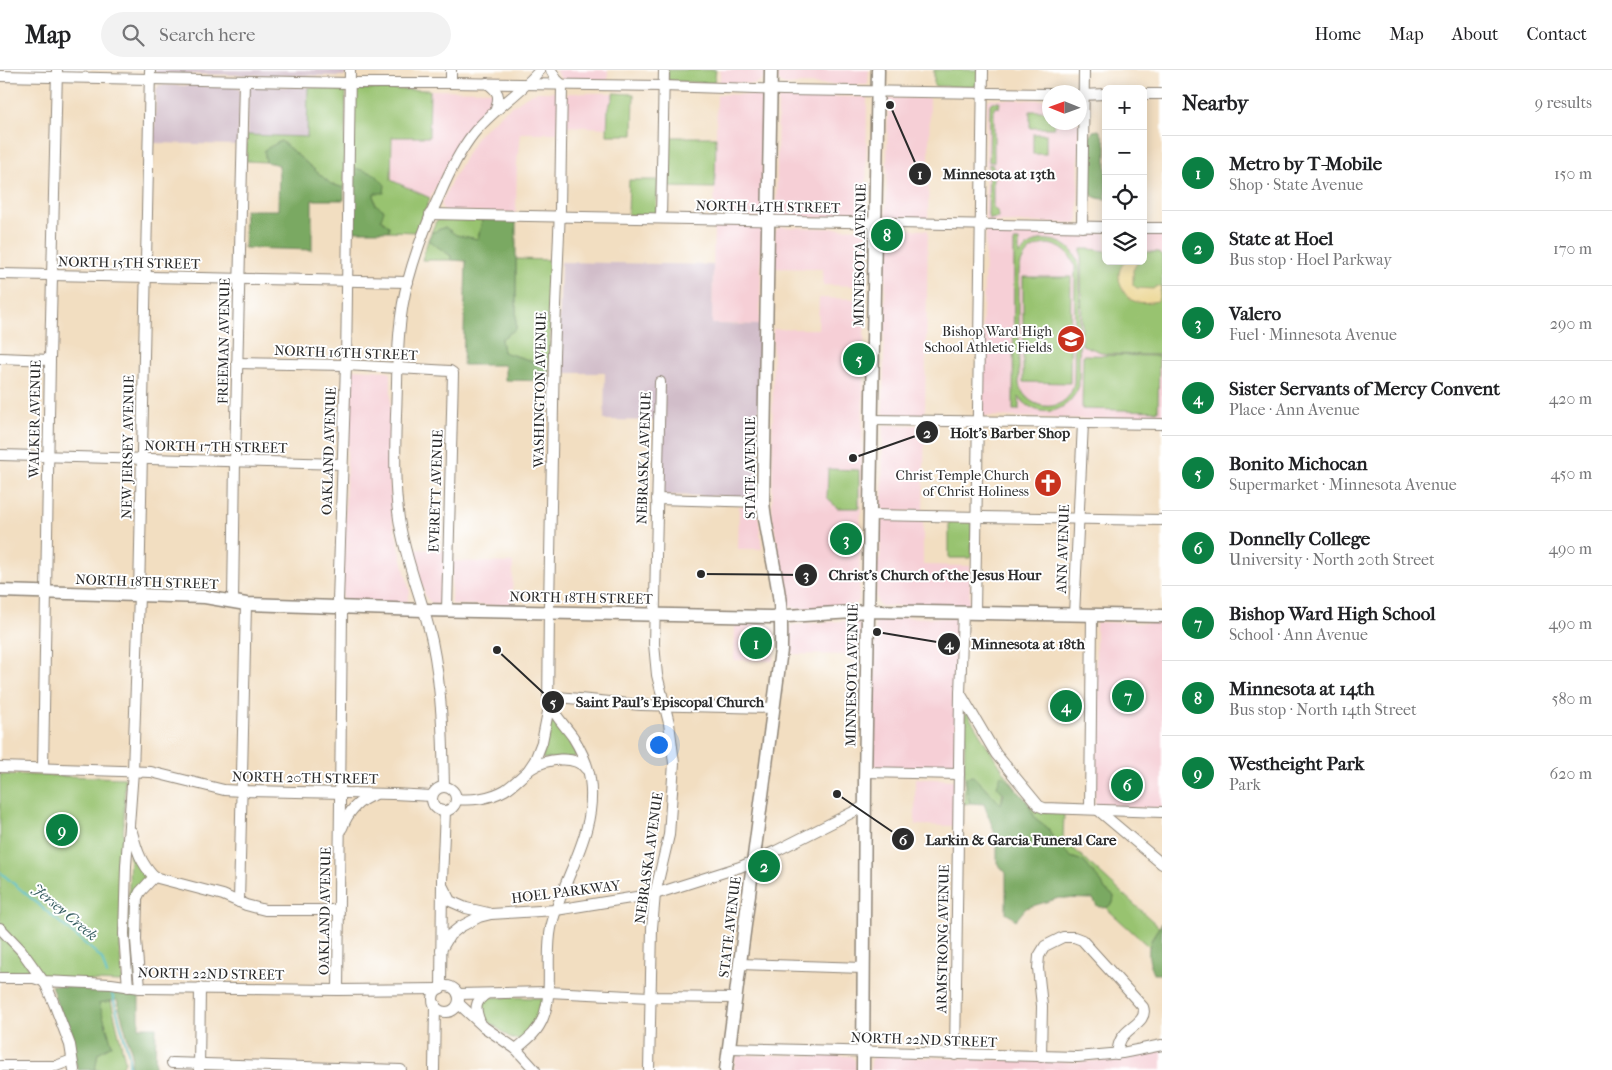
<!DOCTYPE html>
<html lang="en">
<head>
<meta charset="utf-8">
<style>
	:root { --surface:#fff; --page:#f2f2f2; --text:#202124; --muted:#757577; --line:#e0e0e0; --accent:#0b8043 }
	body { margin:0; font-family:"IM FELL French Canon",serif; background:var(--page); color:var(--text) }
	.controls { position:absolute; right:15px; top:15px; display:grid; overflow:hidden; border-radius:8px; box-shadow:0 2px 12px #0003 }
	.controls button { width:45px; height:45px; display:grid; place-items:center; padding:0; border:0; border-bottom:1px solid var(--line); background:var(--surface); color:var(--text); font:25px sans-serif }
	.compass { position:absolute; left:1042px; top:15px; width:45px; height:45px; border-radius:50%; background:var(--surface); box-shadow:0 2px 12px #0003; rotate:271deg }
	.you { position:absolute; left:658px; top:674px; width:18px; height:18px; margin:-12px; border:4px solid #fff; border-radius:50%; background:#1a73e8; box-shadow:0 0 0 8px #1a73e833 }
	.badge { display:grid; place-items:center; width:32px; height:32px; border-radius:50%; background:var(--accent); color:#fff; font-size:16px; font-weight:700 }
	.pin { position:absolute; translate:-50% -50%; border:2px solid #fff; box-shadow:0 1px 5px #0006 }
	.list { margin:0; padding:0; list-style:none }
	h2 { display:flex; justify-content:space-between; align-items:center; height:65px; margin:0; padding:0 20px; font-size:21px }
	h2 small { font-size:16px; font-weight:400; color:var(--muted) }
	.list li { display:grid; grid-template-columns:32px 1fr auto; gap:15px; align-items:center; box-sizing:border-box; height:75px; padding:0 20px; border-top:1px solid var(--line) }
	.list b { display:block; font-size:19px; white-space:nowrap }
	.list p { margin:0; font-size:16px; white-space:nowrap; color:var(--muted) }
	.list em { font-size:16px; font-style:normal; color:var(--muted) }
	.icon { flex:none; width:28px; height:28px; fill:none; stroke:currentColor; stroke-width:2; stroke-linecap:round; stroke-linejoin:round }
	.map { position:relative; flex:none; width:1162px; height:1000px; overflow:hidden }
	header { display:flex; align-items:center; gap:30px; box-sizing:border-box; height:70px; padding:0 25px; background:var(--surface); border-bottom:1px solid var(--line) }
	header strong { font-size:24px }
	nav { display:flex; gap:28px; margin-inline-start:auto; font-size:18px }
	.search { width:350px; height:45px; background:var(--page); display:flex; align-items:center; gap:12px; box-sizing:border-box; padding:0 18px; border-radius:28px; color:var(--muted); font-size:19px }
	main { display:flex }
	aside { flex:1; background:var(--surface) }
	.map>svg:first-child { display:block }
</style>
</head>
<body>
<header>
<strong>Map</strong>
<div class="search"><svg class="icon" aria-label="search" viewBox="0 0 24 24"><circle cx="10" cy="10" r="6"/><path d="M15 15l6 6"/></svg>Search here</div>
<nav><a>Home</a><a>Map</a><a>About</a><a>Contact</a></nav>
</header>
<main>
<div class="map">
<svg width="1162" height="1000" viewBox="0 0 1162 1000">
	<rect width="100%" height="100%" fill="#fff"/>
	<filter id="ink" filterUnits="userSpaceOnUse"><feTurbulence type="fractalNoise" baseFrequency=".02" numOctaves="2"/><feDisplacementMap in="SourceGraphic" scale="10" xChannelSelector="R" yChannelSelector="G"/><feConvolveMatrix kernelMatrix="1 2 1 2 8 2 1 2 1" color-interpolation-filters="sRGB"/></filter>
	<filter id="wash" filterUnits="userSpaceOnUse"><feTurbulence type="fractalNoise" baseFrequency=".0096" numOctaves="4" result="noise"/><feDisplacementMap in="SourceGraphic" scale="20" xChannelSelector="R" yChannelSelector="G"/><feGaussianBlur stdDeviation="1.12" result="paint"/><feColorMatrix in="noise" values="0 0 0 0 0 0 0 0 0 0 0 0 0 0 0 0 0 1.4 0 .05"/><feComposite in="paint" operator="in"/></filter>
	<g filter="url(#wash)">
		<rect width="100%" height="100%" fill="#f2dec1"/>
		<g fill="#f6cfd6">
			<polygon points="555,0 608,0 608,11 567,11 561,9"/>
			<polygon points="720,0 765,0 765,7 762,10 754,14 720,13"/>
			<polygon points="778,0 869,0 868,13 866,15 798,14 786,15 782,14 778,9"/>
			<polygon points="430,20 493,21 495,34 479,48 463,68 446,97 430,128 391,110 393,66 429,67"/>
			<polygon points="537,22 556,22 559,24 558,63 520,63 517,94 516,143 443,141 441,134 451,112 477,66 505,41 530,24"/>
			<polygon points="568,23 613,23 613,28 608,38 607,58 565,56 566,25"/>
			<polygon points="717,24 758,25 762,27 763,32 762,143 760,147 714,146"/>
			<polygon points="788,26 865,27 867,28 866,148 778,148 776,145 778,31 781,27"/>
			<polygon points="890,28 930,28 928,150 888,150 886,148 888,30"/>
			<polygon points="991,29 1049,30 1050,52 1079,53 1078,153 988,152 985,149 987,31"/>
			<polygon points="714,155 757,155 762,159 760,255 712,254"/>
			<polygon points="780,157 864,159 866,164 865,216 823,215 823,199 775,198 775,163 776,160"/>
			<polygon points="891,159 928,160 925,345 886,345 883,342 886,162"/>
			<polygon points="986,160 1106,163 1106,191 1143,191 1143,163 1162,164 1162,351 979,346"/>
			<polygon points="819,228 865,229 859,530 857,533 851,535 797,539 789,536 787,533 772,446 773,259 818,259"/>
			<polygon points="354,299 388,301 391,304 390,408 393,452 410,522 407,532 403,534 345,532 342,529 350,300"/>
			<polygon points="886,355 925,355 923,441 884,441 882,438 883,357"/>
			<polygon points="739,436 753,436 758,440 762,479 738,479"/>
			<polygon points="885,449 923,450 923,495 971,496 969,536 881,536 878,534 876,528 877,494 880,487 881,453"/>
			<polygon points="411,479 446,480 443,534 433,534 426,528"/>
			<polygon points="452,491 513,493 512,536 454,535 451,533"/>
			<polygon points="877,547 955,548 958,550 959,554 955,697 953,699 877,697 874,696 875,551"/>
			<polygon points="853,550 858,551 861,556 860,585 787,584 788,562 792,555"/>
			<polygon points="1098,552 1162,553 1162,738 1095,738 1096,553"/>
			<polygon points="735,553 766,553 773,557 774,561 773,591 734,590"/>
			<polygon points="915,708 953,710 955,711 955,756 915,755"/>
			<polygon points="1162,979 1162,1000 870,1000 871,990 876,986 1077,992 1106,990 1138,985"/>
			<polygon points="738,985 851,986 855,990 856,1000 734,1000 735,989"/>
		</g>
		<g fill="#d1bdc9">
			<polygon points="154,0 346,0 346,4 345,6 157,4"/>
			<polygon points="159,15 238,17 240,19 238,75 154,73 156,20"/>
			<polygon points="250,16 308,17 307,67 247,65 248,18"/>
			<polygon points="561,192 713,195 712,254 760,255 758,421 756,425 753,427 664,425 662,423 662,351 604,350 605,303 558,303"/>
		</g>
		<g fill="#98c370" stroke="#62774e" fill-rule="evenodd">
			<polygon points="668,0 716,0 714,12 713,13 668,11"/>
			<polygon points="934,0 979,0 978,17 934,16"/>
			<polygon points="308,17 344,19 346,21 344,118 331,114 281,71 264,80 266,92 246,91 247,65 307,67"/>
			<polygon points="356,19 430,20 429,67 392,67 391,110 430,128 417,162 389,161 389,156 381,149 375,134 374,123 352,97 353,21"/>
			<polygon points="613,23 634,24 633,65 607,65 608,38 613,28"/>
			<polygon points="992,32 1000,32 999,38 996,36 994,39 994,92 989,92 990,34"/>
			<polygon points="1030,41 1049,41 1050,52 1054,53 1054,58 1030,58"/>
			<rect x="1033" y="64" width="13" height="20"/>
			<polygon points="667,67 716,67 715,118 666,117"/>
			<polygon points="989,94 993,95 993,137 998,142 998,148 990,149 988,146"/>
			<polygon points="629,110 658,110 656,145 628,145"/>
			<polygon points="440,149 482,150 478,169 456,165 445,157 431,163 436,151"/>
			<polygon points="428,170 451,186 451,190 422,190"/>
			<path d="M1039,170C1061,168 1079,179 1080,203L1079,316C1068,344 1038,351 1019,327V340H1013L1014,171H1019V185L1028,176ZM1048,174C1062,176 1071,184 1075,197L1074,312C1070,344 1028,344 1019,314V202C1021,186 1032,175 1048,174Z"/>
			<polygon points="1081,179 1090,179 1106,181 1106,191 1143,191 1143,182 1158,182 1162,186 1162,282 1158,285 1106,284 1082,275"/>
			<polygon points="516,189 552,190 549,296 503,282 501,269 516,259"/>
			<polygon points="1023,207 1071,207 1070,313 1023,312"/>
			<polygon points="1083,285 1159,286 1158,341 1082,339"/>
			<polygon points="828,399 859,400 859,438 837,438 827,427"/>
			<polygon points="949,450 972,451 971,488 949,488"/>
			<path d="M967,643C979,662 1020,733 1037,740C1045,743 1056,742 1064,743L1063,769L1159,857L1153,866L1149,877L1106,838L1113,833L1114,826L1105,820L1102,813L1083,791L1071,787L1054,770L1048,758L1035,748L1027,731L1005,707L1001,735L982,714L967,723L970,733L964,734L965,644Z"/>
			<path d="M553,651C564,660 570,671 576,683L575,687L543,689L542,688L551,652Z"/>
			<polygon points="0,704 125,708 120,883 123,910 120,912 46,909 0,854"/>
			<polygon points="130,774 146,803 147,808 137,822 137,911 134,913 131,911 128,859"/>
			<polygon points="0,864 14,877 31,900 31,903 0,905"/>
			<polygon points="486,927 542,928 545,929 541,948 522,969 512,969 480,945 481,931"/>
			<polygon points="111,931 125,991 121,1000 95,1000 98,983 112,975 99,933"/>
		</g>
		<g fill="#7aa962" stroke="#526a46">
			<path d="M1099,60L1103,67L1106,75V129C1101,129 1094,128 1091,124C1085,116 1087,78 1089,68C1090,65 1092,63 1093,61Z"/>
			<polygon points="281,71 331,114 344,118 344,130 312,130 312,180 244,178 245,140 278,140 279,95 266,92 264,80"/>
			<polygon points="352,97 375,104 385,115 384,123 374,123 375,134 384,140 381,149 389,156 389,161 351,161"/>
			<polygon points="482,150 516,150 516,259 501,269 503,282 549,296 549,311 505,310 505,295 463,295 466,191 451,190 451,186 428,170 431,163 445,157 456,165 478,169"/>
			<polygon points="1001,705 1005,707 1027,731 1035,748 1048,758 1054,770 1071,787 1083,791 1102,813 1105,820 1114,826 1113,833 1106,838 1097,836 1093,829 1059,828 1026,838 1016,850 1006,843 1006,803 997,793 997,776 994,761 984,734 970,733 967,723 966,707 973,706 1001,734 1004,724 997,716"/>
			<path d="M1162,853V904H1153C1145,880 1148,873 1162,853Z"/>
			<polygon points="51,915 139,921 139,957 156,957 155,1000 130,1000 132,984 117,930 99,933 112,975 98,983 95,1000 78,1000"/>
		</g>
		<path fill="#eeda9e" stroke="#8c8264" d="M1127,191H1136L1137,193L1133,200V215L1137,218L1153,219L1157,216L1161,217L1158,231C1151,232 1141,234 1134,231C1120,225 1112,199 1127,191Z"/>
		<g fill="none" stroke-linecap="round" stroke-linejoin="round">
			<g stroke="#4dbcc4" stroke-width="2">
				<polyline points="0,802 96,883 102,889 107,905"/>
				<polyline points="112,924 129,985 129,995 127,1000"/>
			</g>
		</g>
	</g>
	<g filter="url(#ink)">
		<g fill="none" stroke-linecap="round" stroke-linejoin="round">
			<g stroke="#8e8476" stroke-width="12">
				<g id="minor">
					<polyline points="551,0 556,9 562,15"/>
					<polyline points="0,6 349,13 451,13 663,16 783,20 1050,24"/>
					<polyline points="451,13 451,0"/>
					<path d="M487,13C499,22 500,25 496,39"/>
					<polyline points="1143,24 1162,24"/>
					<polyline points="1080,25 1106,24"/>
					<polyline points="430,144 1106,157"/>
					<polyline points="661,148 664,0"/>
					<polyline points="1082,157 1084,0"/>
					<polyline points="1143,158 1162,158"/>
					<polyline points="0,204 408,212"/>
					<polyline points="0,288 50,290"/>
					<polyline points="237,293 346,295 450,301 453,303 447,540"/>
					<polyline points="872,350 1162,354"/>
					<polyline points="0,385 342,394"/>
					<polyline points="657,429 763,432"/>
					<polyline points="870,445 1162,450"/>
					<polyline points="233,531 235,391 244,11"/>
					<polyline points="975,543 983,0"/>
					<polyline points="1074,545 1083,353"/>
					<polyline points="960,623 996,684 1039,736 1044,738 1162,742"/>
					<polyline points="0,697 151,702 224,720 242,721 393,724 432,726"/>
					<polyline points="43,698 50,290 57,0"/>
					<polyline points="527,702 535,690 542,672 548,642 549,536 554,285 560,139 562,15"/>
					<polyline points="865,702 959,704"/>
					<path d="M444,717C443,669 442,619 432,571C423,530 405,491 399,449C394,415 395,379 396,345C398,301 396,253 408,211C416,181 427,152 440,124C449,103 459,82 473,64C493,39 520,24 540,0"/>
					<circle cx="444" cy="729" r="12"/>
					<path d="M456,729C472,731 491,728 505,720C515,714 523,704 532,698C546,689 575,684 586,699"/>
					<polyline points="1090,739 1092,545"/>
					<polyline points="1098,740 1162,794"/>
					<path d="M342,758C348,742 358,730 374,725"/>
					<path d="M132,762C137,781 141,793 154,807"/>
					<polyline points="154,807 223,825 246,835 265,840 338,840"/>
					<polyline points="443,817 450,831 466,838 488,843"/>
					<polyline points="239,832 246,534"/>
					<polyline points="0,858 21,880 46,915 55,936 70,975 74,1000"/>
					<polyline points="441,880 450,865 460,857 479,847 491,844 556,840 655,824 740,797 776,781 865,736"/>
					<polyline points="740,894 863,898"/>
					<polyline points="0,908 34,908 43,911 111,914 140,918 338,920 439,919"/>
					<circle cx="446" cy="929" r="13"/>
					<polyline points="128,917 124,864 126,796 133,701 139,525 150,0"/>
					<polyline points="140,918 136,870 137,828 140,822 154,807"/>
					<polyline points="441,918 442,810 445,741"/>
					<polyline points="338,920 342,543 338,531 346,295 350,0"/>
					<polyline points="458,924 548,922 650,927 736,928"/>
					<polyline points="459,934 484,957 516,979 535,1000"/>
					<path d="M480,952C475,939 474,932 486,924"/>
					<polyline points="729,978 1077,987 1122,983 1162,975"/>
					<path d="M516,979C528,969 537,963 543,948C554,920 545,888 551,858C562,807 598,764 590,709C588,695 581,680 573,667C563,653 552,644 548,626L641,635L774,638"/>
					<polyline points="955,985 960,623 963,543"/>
					<path d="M1041,987L1042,936L1038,898L1039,886L1045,876L1063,867H1074L1082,870L1143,937C1148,950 1131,956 1124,965C1119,970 1118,977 1117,984"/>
					<polyline points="172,993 401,1000"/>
					<polyline points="0,996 56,996 72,990"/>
					<polyline points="199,1000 200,918"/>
					<polyline points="434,1000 435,934"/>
					<polyline points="649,1000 652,858 655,824 669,765 674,693 669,653 657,605 654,574 660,312"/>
				</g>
			</g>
			<g stroke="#8e8476" stroke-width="15">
				<g id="major">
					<polyline points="0,521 205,527 246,534 423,540 771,547 869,541 1162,546"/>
					<path d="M726,1000L781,580C781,562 782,544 779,526C775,495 766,464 763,432L771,0"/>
					<polyline points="863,1000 865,710 878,0"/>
				</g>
			</g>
			<use href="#minor" stroke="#fff" stroke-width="10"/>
			<use href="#major" stroke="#fff" stroke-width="12"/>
		</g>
	</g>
	<defs>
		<g id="school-disc" transform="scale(1.4375)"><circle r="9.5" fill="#c8321e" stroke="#fff"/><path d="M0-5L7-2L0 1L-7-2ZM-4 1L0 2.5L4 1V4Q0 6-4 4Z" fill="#fff"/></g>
		<g id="church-disc" transform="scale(1.4375)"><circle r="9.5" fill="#c8321e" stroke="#fff"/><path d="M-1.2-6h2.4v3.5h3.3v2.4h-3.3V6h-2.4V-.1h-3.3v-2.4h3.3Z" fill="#fff"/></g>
	</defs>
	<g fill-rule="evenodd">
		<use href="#school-disc" x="1071" y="269"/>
		<use href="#church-disc" x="1048" y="413"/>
	</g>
	<g text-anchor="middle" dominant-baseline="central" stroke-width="4" stroke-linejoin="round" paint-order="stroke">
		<g font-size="14" fill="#2b2b2b" stroke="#fff">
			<text transform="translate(768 137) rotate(1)">NORTH 14TH STREET</text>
			<text transform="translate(860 185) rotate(-89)">MINNESOTA AVENUE</text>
			<text transform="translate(129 193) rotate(1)">NORTH 15TH STREET</text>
			<text transform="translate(224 271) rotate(-89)">FREEMAN AVENUE</text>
			<text transform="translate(346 283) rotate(2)">NORTH 16TH STREET</text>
			<text transform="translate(540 320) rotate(-89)">WASHINGTON AVENUE</text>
			<text transform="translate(35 349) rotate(-89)">WALKER AVENUE</text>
			<text transform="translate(128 377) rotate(-89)">NEW JERSEY AVENUE</text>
			<text transform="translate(216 377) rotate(1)">NORTH 17TH STREET</text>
			<text transform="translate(329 381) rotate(-88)">OAKLAND AVENUE</text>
			<text transform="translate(644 388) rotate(-88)">NEBRASKA AVENUE</text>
			<text transform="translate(750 398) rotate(-90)">STATE AVENUE</text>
			<text transform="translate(436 421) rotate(-88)">EVERETT AVENUE</text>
			<text transform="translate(1063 479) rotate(-88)">ANN AVENUE</text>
			<text transform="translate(147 512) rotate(2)">NORTH 18TH STREET</text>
			<text transform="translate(581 528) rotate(1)">NORTH 18TH STREET</text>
			<text transform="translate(852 605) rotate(-89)">MINNESOTA AVENUE</text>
			<text transform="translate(305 708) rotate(1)">NORTH 20TH STREET</text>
			<text transform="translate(649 788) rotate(-82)">NEBRASKA AVENUE</text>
			<text transform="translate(566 822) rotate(-7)">HOEL PARKWAY</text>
			<text transform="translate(325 841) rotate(-89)">OAKLAND AVENUE</text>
			<text transform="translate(730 857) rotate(-83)">STATE AVENUE</text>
			<text transform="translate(943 869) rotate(-89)">ARMSTRONG AVENUE</text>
			<text transform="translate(211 904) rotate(1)">NORTH 22ND STREET</text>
			<text transform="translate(924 970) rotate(2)">NORTH 22ND STREET</text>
		</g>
		<g font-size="14" fill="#2b2b2b" stroke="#fff" text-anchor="end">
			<text x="1052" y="261">Bishop Ward High<tspan x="1052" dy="16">School Athletic Fields</tspan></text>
			<text x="1029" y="405">Christ Temple Church<tspan x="1029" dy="16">of Christ Holiness</tspan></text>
		</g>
		<g font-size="15" font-style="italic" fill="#375e61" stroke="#fff">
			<text transform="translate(65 842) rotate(40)">Jersey Creek</text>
		</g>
	</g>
	<path fill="none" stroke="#2b2b2b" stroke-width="2" d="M890 35L920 104M853 388L927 362M701 504L806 505M877 562L949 574M497 580L553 632M837 724L903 769"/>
	<g fill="#2b2b2b" stroke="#fff" stroke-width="2">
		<circle cx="890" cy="35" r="5"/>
		<circle cx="853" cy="388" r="5"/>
		<circle cx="701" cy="504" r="5"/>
		<circle cx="877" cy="562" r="5"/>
		<circle cx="497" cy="580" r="5"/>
		<circle cx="837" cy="724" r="5"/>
		<circle cx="920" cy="104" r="12"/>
		<circle cx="927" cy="362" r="12"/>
		<circle cx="806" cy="505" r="12"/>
		<circle cx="949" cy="574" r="12"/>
		<circle cx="553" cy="632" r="12"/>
		<circle cx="903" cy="769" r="12"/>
	</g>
	<g font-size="15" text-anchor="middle" font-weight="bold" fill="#fff">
		<text x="920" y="109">1</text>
		<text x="927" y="368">2</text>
		<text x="806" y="510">3</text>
		<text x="949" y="579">4</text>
		<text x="553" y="637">5</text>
		<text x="903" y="775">6</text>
	</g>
	<g font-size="15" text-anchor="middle" font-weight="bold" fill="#2b2b2b" stroke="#fff" stroke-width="4" stroke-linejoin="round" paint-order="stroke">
		<text x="999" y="109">Minnesota at 13th</text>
		<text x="1010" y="368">Holt's Barber Shop</text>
		<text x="935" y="510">Christ's Church of the Jesus Hour</text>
		<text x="1028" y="579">Minnesota at 18th</text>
		<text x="670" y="637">Saint Paul's Episcopal Church</text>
		<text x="1021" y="775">Larkin &amp; Garcia Funeral Care</text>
	</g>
</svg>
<div class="controls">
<button>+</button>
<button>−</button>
<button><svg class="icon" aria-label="locate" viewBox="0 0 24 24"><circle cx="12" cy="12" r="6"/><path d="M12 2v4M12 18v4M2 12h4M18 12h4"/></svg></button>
<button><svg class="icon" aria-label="layers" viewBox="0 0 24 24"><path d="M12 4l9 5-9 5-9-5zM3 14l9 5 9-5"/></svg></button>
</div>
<svg class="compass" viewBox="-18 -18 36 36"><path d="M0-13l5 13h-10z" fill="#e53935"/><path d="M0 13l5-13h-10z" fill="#757577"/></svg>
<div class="you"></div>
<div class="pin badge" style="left:756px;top:573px">1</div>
<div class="pin badge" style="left:764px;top:796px">2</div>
<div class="pin badge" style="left:846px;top:469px">3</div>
<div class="pin badge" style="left:1066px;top:636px">4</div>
<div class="pin badge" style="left:859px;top:289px">5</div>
<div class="pin badge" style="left:1127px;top:715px">6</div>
<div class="pin badge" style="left:1128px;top:626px">7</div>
<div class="pin badge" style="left:887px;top:165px">8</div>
<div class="pin badge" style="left:62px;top:760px">9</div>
</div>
<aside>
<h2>Nearby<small>9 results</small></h2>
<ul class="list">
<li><span class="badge">1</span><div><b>Metro by T-Mobile</b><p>Shop · State Avenue</p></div><em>150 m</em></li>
<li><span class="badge">2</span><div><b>State at Hoel</b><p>Bus stop · Hoel Parkway</p></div><em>170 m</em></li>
<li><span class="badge">3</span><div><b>Valero</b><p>Fuel · Minnesota Avenue</p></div><em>290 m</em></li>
<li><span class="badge">4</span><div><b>Sister Servants of Mercy Convent</b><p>Place · Ann Avenue</p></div><em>420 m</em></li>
<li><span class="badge">5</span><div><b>Bonito Michocan</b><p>Supermarket · Minnesota Avenue</p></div><em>450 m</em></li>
<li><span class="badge">6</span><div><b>Donnelly College</b><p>University · North 20th Street</p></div><em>490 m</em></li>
<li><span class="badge">7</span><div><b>Bishop Ward High School</b><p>School · Ann Avenue</p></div><em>490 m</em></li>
<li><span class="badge">8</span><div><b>Minnesota at 14th</b><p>Bus stop · North 14th Street</p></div><em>580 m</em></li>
<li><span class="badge">9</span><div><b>Westheight Park</b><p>Park</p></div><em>620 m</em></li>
</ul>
</aside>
</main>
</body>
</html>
